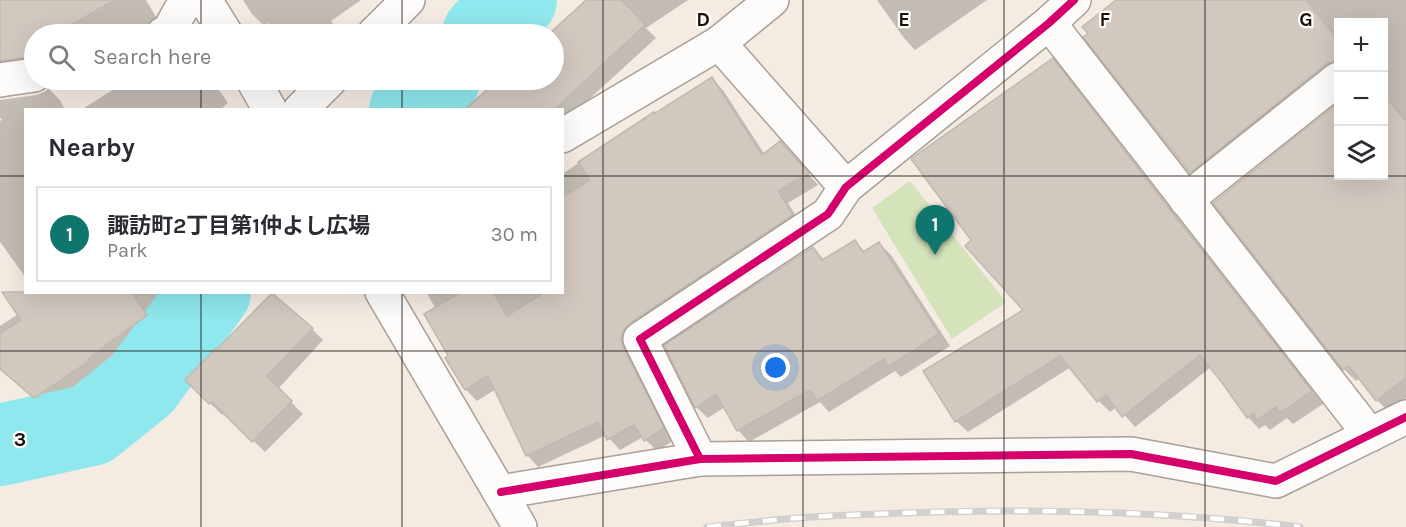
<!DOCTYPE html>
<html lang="en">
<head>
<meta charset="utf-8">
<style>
	:root { --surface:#fff; --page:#f2f2f3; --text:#2b2b33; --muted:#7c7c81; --line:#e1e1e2; --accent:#0f766e }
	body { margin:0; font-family:Karla,"Noto Sans JP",sans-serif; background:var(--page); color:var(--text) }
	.controls { position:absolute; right:18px; top:18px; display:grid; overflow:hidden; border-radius:0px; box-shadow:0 6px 24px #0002 }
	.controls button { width:54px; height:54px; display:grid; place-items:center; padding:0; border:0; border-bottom:2px solid var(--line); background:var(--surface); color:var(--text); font:30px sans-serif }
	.you { position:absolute; left:776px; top:368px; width:21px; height:21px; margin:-15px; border:4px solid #fff; border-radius:50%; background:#1a73e8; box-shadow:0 0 0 9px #1a73e833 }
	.badge { display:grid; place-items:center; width:39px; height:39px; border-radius:50%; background:var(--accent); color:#fff; font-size:20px; font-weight:700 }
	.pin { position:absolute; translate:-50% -50px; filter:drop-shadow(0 2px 3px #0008) }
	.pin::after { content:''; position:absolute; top:32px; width:21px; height:18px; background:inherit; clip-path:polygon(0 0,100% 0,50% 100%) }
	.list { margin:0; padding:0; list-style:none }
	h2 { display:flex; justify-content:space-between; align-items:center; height:78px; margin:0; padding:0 24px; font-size:26px }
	h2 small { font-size:20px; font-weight:400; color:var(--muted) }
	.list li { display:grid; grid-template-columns:39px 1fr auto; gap:18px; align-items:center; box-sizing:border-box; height:96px; margin:0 12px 12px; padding:0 12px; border:2px solid var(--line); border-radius:0px }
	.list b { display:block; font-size:22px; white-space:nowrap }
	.list p { margin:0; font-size:20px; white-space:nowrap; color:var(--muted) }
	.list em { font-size:20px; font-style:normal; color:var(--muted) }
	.icon { flex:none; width:33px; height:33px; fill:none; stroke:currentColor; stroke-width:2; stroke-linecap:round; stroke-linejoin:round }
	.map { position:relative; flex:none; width:1406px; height:527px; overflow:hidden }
	.search { position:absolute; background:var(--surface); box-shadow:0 6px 24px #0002; left:24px; top:24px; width:540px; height:66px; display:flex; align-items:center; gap:15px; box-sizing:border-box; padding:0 21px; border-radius:33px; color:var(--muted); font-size:22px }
	.panel { position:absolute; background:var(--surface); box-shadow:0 6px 24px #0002; left:24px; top:108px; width:540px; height:186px; border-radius:0px }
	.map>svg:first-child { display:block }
</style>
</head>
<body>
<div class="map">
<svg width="1406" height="527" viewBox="0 0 1406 527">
	<rect width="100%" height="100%" fill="#f4ebe3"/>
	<polygon fill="#d5e3bb" points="910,181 1006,302 952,339 872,208"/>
	<g fill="#0003">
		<polygon points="0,0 146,0 164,31 160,34 110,34 104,24 87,34 34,34 34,69 0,77"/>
		<polygon points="243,0 361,0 331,21 340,34 276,34 269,23 264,26 252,14"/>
		<polygon points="588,0 688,0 646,28 656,38 562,124 562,110 466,110 500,80 554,80 554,34 549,34"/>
		<polygon points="877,0 987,0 915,50 904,38"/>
		<polygon points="1118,0 1406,0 1406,398 1389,412 1377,400 1360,378 1356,381 1344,369 1215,203 1338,104 1338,176 1384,176 1384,22 1338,22 1338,75 1202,184 1191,172"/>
		<polygon points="1053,60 1064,72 1323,404 1293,424 1287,418 1270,430 1265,425 1259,429 1248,417 1211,367 1135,427 1117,407 1110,412 1099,401 1071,367 968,432 956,421 1026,310 973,241"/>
		<polygon points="712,79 723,90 765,155 791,154 818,185 788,203 803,227 641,334 674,440 657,451 643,437 620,450 606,435 538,467 527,455 496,389 477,401 466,390 447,358 450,356 436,309 426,292 562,292 562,174 653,114 654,115"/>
		<polygon points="128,80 212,80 228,103 219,110 81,110"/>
		<polygon points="48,88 60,100 65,110 26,110 26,278 0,242 0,121 2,120 0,118 0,100 37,95 46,91"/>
		<polygon points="855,242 865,252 879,243 891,255 950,346 901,377 895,371 829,412 820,402 749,442 738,430 725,407 708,418 696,407 813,249 825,260"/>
		<polygon points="26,290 26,292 175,292 149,315 158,328 98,371 100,374 46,409 0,369 0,326 18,314 10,301"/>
		<polygon points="312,329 323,340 278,389 303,414 265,452 224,412 222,415 187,380"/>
	</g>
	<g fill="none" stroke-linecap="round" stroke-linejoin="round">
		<g stroke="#8fe8ed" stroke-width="82">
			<polyline points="483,34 516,0"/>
			<polyline points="410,110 439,80"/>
			<polyline points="0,445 91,425 142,384 210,292"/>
		</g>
	</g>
	<g fill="#d1c8c0" stroke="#c1b8af" stroke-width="1.5">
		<polygon points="0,0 115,0 55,34 34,34 34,47 27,51 31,57 0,61"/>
		<polygon points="586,0 622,0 645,25 554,110 464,110 498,80 554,80 554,34 549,34"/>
		<polygon points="1116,0 1306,0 1338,40 1338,61 1335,61 1326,64 1190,173 1083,37 1088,33 1082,27"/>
		<polygon points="1053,58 1171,211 1312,391 1280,413 1276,407 1257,420 1254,413 1247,418 1223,384 1200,355 1122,417 1106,395 1097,402 1060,356 955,422 923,371 1023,310 965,246 971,240 911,159"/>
		<polygon points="712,77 762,155 780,141 809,173 778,191 793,215 630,323 624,330 621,338 623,347 664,428 644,441 634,425 607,440 598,422 526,456 488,376 465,390 445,358 448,356 424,314 461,292 493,292 507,316 545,292 562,292 562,197 590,180 578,162 654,112 654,114"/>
		<polygon points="1383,94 1406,121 1406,378 1376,401 1349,366 1343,370 1213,203 1338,103 1338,176 1383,176"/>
		<polygon points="855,240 863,252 879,242 939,334 888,367 884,359 817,401 810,390 737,431 716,394 695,408 664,345 813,247 822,260"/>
		<polygon points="2,292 131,292 147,315 88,359 89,361 34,398 0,369 0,334 21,320"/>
		<polygon points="272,293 313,328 267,376 292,401 252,442 212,402 209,404 185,380 216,348 217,349"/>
	</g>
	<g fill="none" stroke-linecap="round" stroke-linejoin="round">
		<g stroke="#a89f97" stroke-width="36">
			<g id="minor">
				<polyline points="205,0 226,34"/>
				<polyline points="1049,23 1370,435"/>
				<polyline points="163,34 169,31 180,11 188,0"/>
				<polyline points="374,34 408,0"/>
				<polyline points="719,43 846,187"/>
				<polyline points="0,80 34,75"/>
				<polyline points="253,80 270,110"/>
				<polyline points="300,110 330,80"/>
				<polyline points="562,136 719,43 772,0"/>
				<polyline points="1186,200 1338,79"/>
				<polyline points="382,292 520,527"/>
				<polyline points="700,459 640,339 828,214 846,187 1049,23 1074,0"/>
				<polyline points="501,492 700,459 1131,454 1276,481 1406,417"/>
			</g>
		</g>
		<use href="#minor" stroke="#fdfcfb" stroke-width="33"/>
		<g stroke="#d2cfcc" stroke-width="7">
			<path id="rail" d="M707,527C737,524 768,520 798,518C824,516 850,515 876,514C1017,508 1159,510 1300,527"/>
		</g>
		<use href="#rail" stroke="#fff" stroke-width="4.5" stroke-dasharray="14" stroke-linecap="butt"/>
		<g stroke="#fff" stroke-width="11">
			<g id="cycleway">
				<polyline points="700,459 640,339 828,214 846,187 1049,23 1074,0"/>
				<polyline points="501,492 700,459 1131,454 1276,481 1406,417"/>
			</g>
		</g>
		<use href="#cycleway" stroke="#d6006c" stroke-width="8"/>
	</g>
	<path fill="none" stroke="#1a1008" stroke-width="1.5" stroke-opacity="0.55" d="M201,0V34M402,0V34M603,0V527M803,0V527M1004,0V527M1205,0V527M201,80V110M402,80V110M0,176H26M562,176H1406M201,292V527M402,292V527M0,351H1406"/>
	<g font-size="20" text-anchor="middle" font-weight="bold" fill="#1a1008" stroke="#fff" stroke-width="4.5" stroke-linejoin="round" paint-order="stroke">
		<text x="703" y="26">D</text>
		<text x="904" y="26">E</text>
		<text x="1105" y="26">F</text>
		<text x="1306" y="26">G</text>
		<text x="20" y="446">3</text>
	</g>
</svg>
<div class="controls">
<button>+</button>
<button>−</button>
<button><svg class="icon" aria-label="layers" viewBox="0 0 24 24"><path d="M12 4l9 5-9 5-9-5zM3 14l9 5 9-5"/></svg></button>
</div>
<div class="you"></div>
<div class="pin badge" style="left:935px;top:255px">1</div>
<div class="search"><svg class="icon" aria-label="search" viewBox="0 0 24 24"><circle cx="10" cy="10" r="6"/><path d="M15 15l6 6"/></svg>Search here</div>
<section class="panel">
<h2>Nearby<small></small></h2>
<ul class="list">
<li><span class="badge">1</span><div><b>諏訪町2丁目第1仲よし広場</b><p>Park</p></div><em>30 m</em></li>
</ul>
</section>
</div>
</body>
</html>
